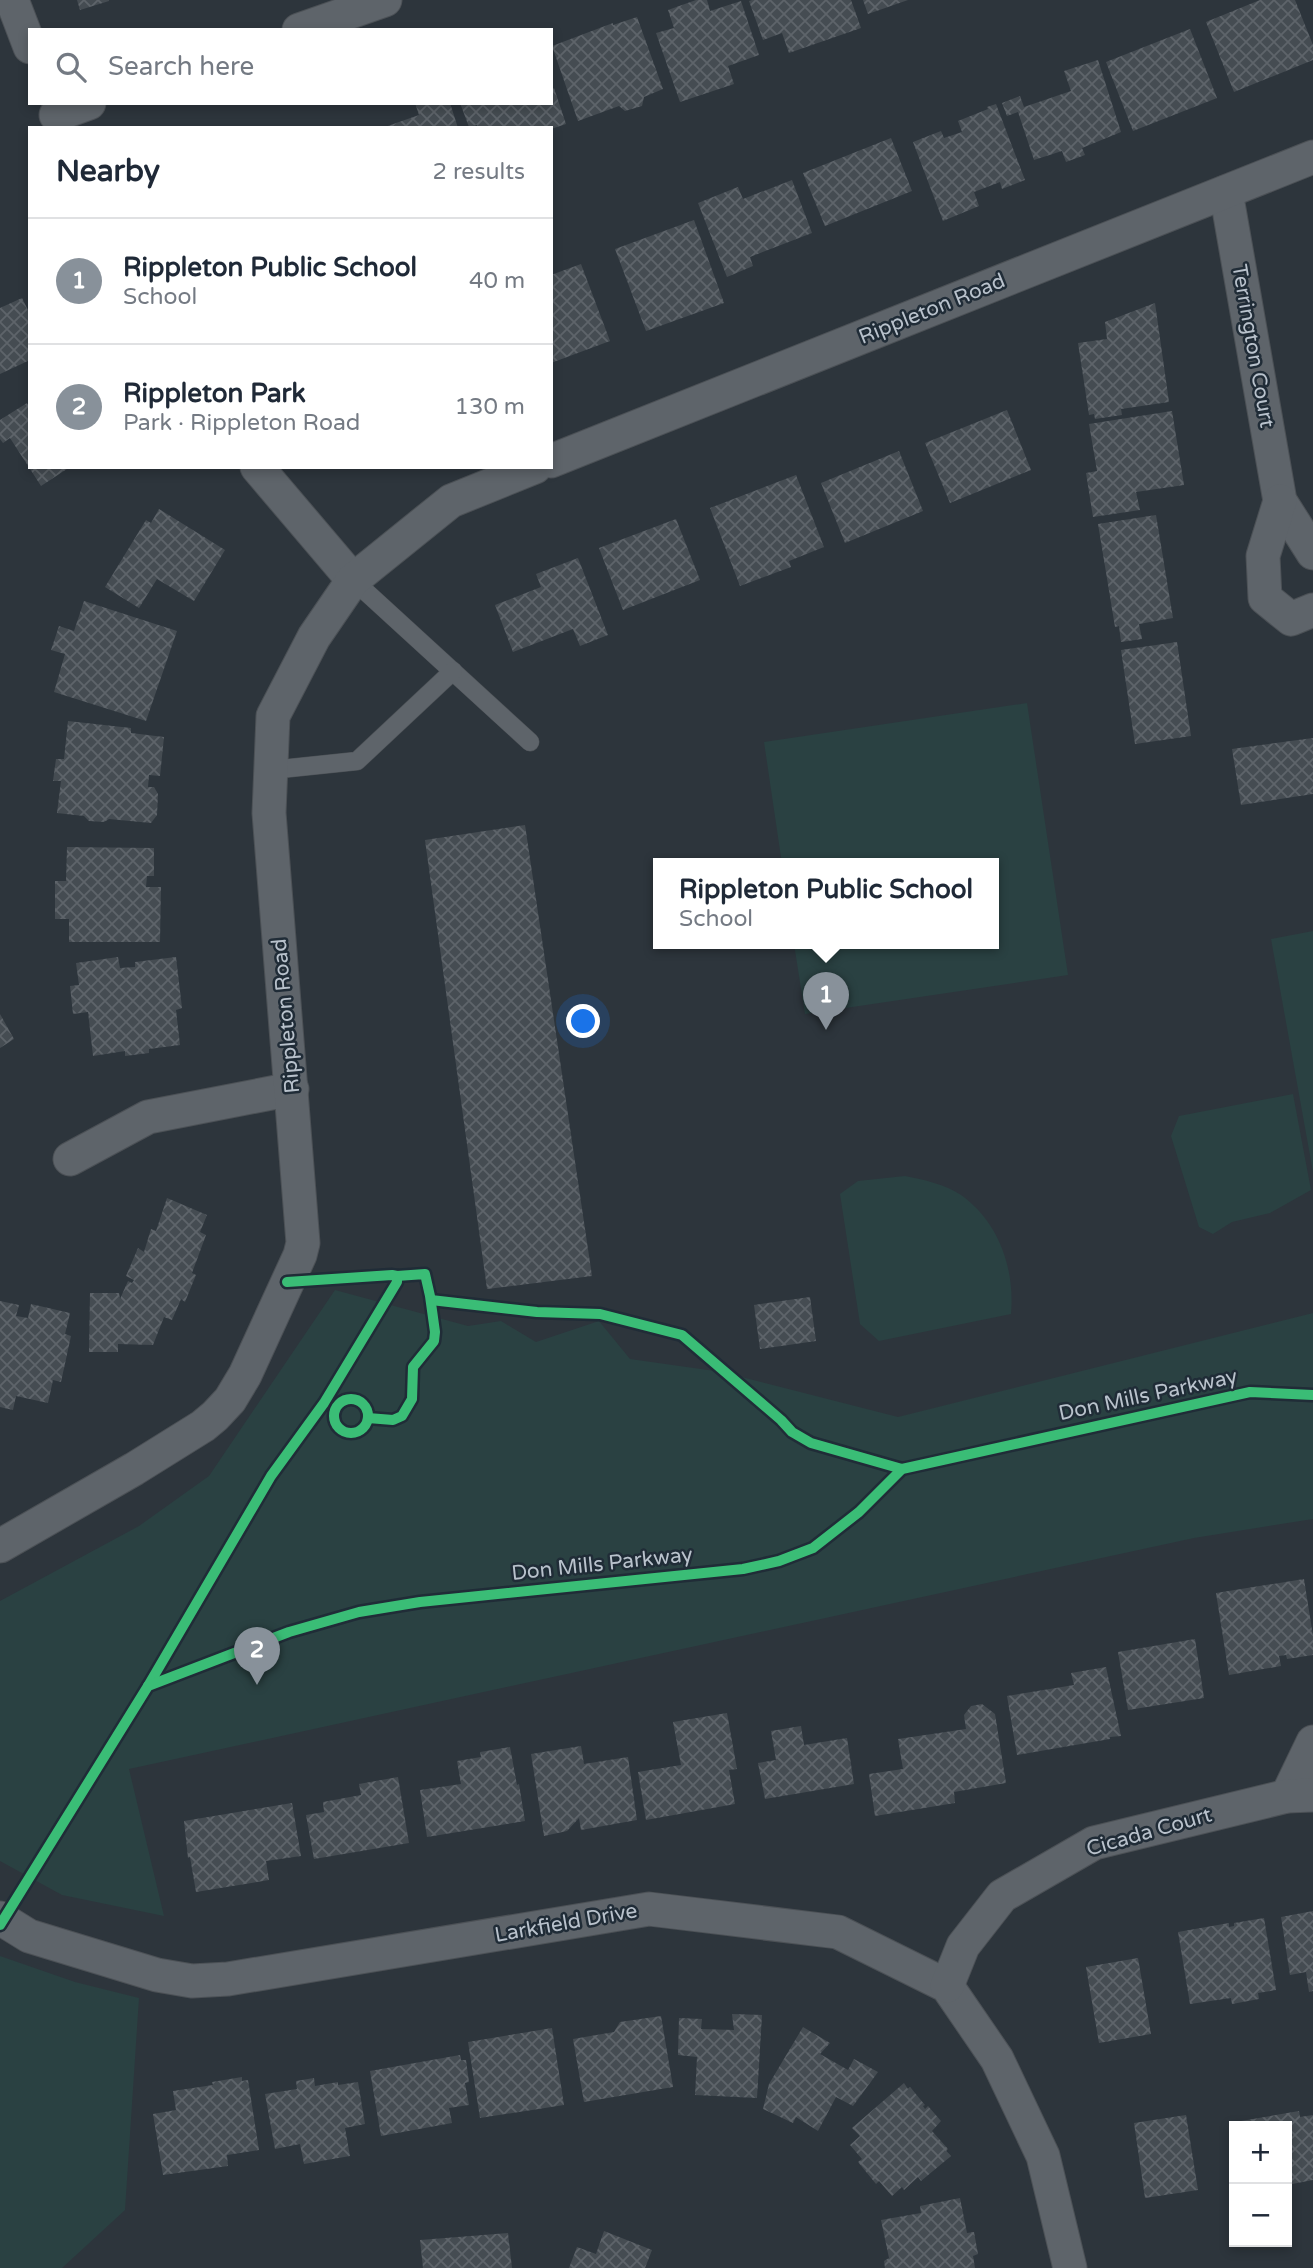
<!DOCTYPE html>
<html lang="en">
<head>
<meta charset="utf-8">
<style>
	:root { --surface:#fff; --page:#f6f6f7; --text:#1f2937; --muted:#747a83; --line:#e0e1e3; --accent:#88919a }
	body { margin:0; font-family:"Varela Round",sans-serif; background:var(--page); color:var(--text) }
	.controls { position:absolute; right:21px; bottom:21px; display:grid; overflow:hidden; border-radius:0px; box-shadow:0 4px 10px #0003 }
	.controls button { width:63px; height:63px; display:grid; place-items:center; padding:0; border:0; border-bottom:2px solid var(--line); background:var(--surface); color:var(--text); font:35px sans-serif }
	.you { position:absolute; left:584px; top:1022px; width:24px; height:24px; margin:-18px; border:5px solid #fff; border-radius:50%; background:#1a73e8; box-shadow:0 0 0 10px #1a73e833 }
	.badge { display:grid; place-items:center; width:46px; height:46px; border-radius:50%; background:var(--accent); color:#fff; font-size:23px; font-weight:700 }
	.pin { position:absolute; translate:-50% -58px; filter:drop-shadow(0 2px 4px #0008) }
	.pin::after { content:''; position:absolute; top:37px; width:24px; height:21px; background:inherit; clip-path:polygon(0 0,100% 0,50% 100%) }
	.popup { position:absolute; left:653px; top:858px; width:346px; height:91px; box-sizing:border-box; display:grid; place-content:center; border-radius:0px; background:var(--surface); filter:drop-shadow(0 2px 5px #0005); font-size:23px; white-space:nowrap; color:var(--muted) }
	.popup b { font-size:26px; color:var(--text) }
	.popup::after { content:''; position:absolute; left:50%; top:100%; margin-left:-14px; border:14px solid transparent; border-top-color:var(--surface) }
	.list { margin:0; padding:0; list-style:none }
	h2 { display:flex; justify-content:space-between; align-items:center; height:91px; margin:0; padding:0 28px; font-size:30px }
	h2 small { font-size:23px; font-weight:400; color:var(--muted) }
	.list li { display:grid; grid-template-columns:46px 1fr auto; gap:21px; align-items:center; box-sizing:border-box; height:126px; padding:0 28px; border-top:2px solid var(--line) }
	.list b { display:block; font-size:26px; white-space:nowrap }
	.list p { margin:0; font-size:23px; white-space:nowrap; color:var(--muted) }
	.list em { font-size:23px; font-style:normal; color:var(--muted) }
	.icon { flex:none; width:38px; height:38px; fill:none; stroke:currentColor; stroke-width:2; stroke-linecap:round; stroke-linejoin:round }
	.map { position:relative; flex:none; width:1313px; height:2268px; overflow:hidden }
	.search { position:absolute; background:var(--surface); box-shadow:0 4px 10px #0003; left:28px; top:28px; width:525px; height:77px; display:flex; align-items:center; gap:18px; box-sizing:border-box; padding:0 24px; border-radius:0px; color:var(--muted); font-size:26px }
	.panel { position:absolute; background:var(--surface); box-shadow:0 4px 10px #0003; left:28px; top:126px; width:525px; height:343px; border-radius:0px }
	.map>svg:first-child { display:block }
</style>
</head>
<body>
<div class="map">
<svg width="1313" height="2268" viewBox="0 0 1313 2268">
	<defs>
		<pattern id="building-cross-hatch" width="8" height="8" patternUnits="userSpaceOnUse" patternTransform="scale(1.75)"><rect width="8" height="8" fill="#454c52"/><path d="M0 0l8 8M0 8l8-8" fill="none" stroke="#5e646a"/></pattern>
	</defs>
	<rect width="100%" height="100%" fill="#2d353c"/>
	<g fill="#2a4142">
		<polygon points="1027,703 1068,975 805,1014 794,944 994,944 994,864 782,864 764,742"/>
		<polygon points="1313,931 1313,1172 1271,939"/>
		<polygon points="1293,1094 1311,1190 1270,1213 1232,1222 1213,1234 1199,1227 1171,1136 1179,1116"/>
		<path d="M905,1176C924,1180 945,1184 961,1195C999,1222 1015,1269 1011,1314L879,1341L860,1324L840,1194L858,1181Z"/>
		<polygon points="335,1290 468,1326 501,1321 536,1342 599,1321 630,1359 722,1372 898,1417 1313,1313 1313,1519 1194,1538 129,1769 164,1916 62,1895 0,1861 0,1601 139,1526 209,1476"/>
		<polygon points="0,1956 75,1982 139,1998 125,2210 62,2268 0,2268"/>
	</g>
	<g fill="url(#building-cross-hatch)">
		<polygon points="77,0 109,0 109,1 80,10"/>
		<polygon points="696,0 707,0 710,11 741,1 759,55 728,66 734,84 680,102 656,33 674,28 668,10"/>
		<polygon points="752,0 851,0 861,28 789,53 782,33 763,40 749,1"/>
		<polygon points="863,0 908,0 868,14"/>
		<polygon points="1260,0 1295,0 1313,45 1313,60 1234,92 1206,22"/>
		<polygon points="637,17 663,89 644,97 642,106 625,111 619,106 578,121 552,46 613,23 613,25"/>
		<polygon points="1190,29 1217,98 1133,131 1106,62"/>
		<polygon points="1098,60 1121,132 1082,148 1085,155 1066,162 1062,151 1034,160 1018,112 1007,116 1002,103 1020,96 1024,107 1071,91 1064,71"/>
		<polygon points="554,88 566,124 551,129 478,128 477,125 469,127 460,103 551,103 551,89"/>
		<polygon points="415,103 450,103 458,128 382,128 419,115"/>
		<polygon points="996,104 1025,180 1002,189 1000,182 974,192 979,206 943,221 913,142 941,131 944,138 962,132 958,121 988,109 987,107"/>
		<polygon points="891,138 912,191 825,226 803,173"/>
		<polygon points="792,180 812,233 750,257 753,266 727,277 698,203 738,187 743,199"/>
		<polygon points="694,220 724,303 646,331 615,249"/>
		<polygon points="581,264 610,341 551,363 551,275"/>
		<polygon points="22,298 30,314 30,360 0,374 0,308"/>
		<polygon points="1155,303 1169,402 1121,409 1122,415 1095,419 1094,414 1089,415 1078,343 1107,339 1105,322"/>
		<polygon points="27,403 30,408 30,467 70,467 41,486 10,438 3,443 0,439 0,420"/>
		<polygon points="1007,410 1031,470 950,503 925,443"/>
		<polygon points="1172,411 1184,485 1136,492 1140,510 1093,517 1086,473 1097,471 1089,424"/>
		<polygon points="899,451 923,511 845,543 821,483"/>
		<polygon points="796,475 824,547 789,561 791,567 740,586 710,508"/>
		<polygon points="159,509 225,550 194,601 157,579 139,608 105,587 146,520 151,523"/>
		<polygon points="1156,515 1173,618 1139,624 1142,639 1121,642 1119,626 1115,627 1098,524"/>
		<polygon points="676,519 700,580 623,610 599,548"/>
		<polygon points="578,558 608,635 580,646 573,629 513,652 495,605 541,587 536,574"/>
		<polygon points="84,601 177,631 146,721 54,692 65,654 51,650 59,626 74,631"/>
		<polygon points="1177,642 1191,736 1135,744 1121,650"/>
		<polygon points="68,721 131,728 131,733 164,737 160,776 149,775 148,787 154,787 158,794 157,815 151,823 109,819 104,822 89,821 84,816 57,813 61,781 53,781 56,759 64,759"/>
		<polygon points="1313,738 1313,794 1241,805 1232,749"/>
		<polygon points="525,825 592,1276 487,1289 425,840"/>
		<polygon points="67,847 154,848 154,876 147,876 146,887 161,887 160,942 69,942 69,919 55,919 55,881 66,881"/>
		<polygon points="118,957 120,968 135,967 135,962 176,957 182,1008 176,1010 180,1045 149,1049 149,1053 125,1056 125,1051 93,1056 88,1012 73,1014 70,986 79,985 76,963"/>
		<polygon points="0,1014 14,1039 0,1048"/>
		<polygon points="167,1198 207,1215 200,1232 206,1235 192,1273 196,1275 185,1302 181,1299 172,1320 164,1317 153,1345 118,1344 118,1352 89,1352 90,1293 119,1293 120,1299 128,1281 132,1283 134,1280 126,1276 138,1248 144,1252 151,1229 156,1231"/>
		<polygon points="810,1297 816,1341 760,1349 754,1305"/>
		<polygon points="0,1301 19,1305 16,1316 28,1318 31,1304 70,1313 65,1334 71,1336 61,1382 53,1380 48,1403 16,1396 13,1410 0,1407"/>
		<polygon points="1304,1579 1313,1636 1313,1655 1287,1659 1286,1655 1279,1656 1281,1666 1229,1675 1216,1593"/>
		<polygon points="1195,1639 1204,1698 1128,1710 1118,1652"/>
		<polygon points="1106,1667 1121,1736 1110,1737 1110,1739 1017,1755 1007,1696 1074,1685 1071,1673"/>
		<polygon points="982,1704 995,1714 1006,1783 954,1792 955,1803 875,1816 869,1774 903,1769 898,1739 966,1729 964,1715 971,1706"/>
		<polygon points="727,1713 737,1769 729,1770 735,1804 646,1820 638,1772 681,1765 673,1722"/>
		<polygon points="801,1726 804,1745 847,1738 854,1784 765,1799 758,1763 776,1760 771,1731"/>
		<polygon points="581,1746 584,1764 628,1757 637,1820 581,1830 579,1818 567,1831 544,1836 531,1754"/>
		<polygon points="510,1747 517,1785 519,1784 525,1821 427,1837 420,1790 461,1784 457,1761 481,1757 480,1752"/>
		<polygon points="398,1777 409,1843 314,1859 306,1815 324,1812 323,1802 361,1795 359,1784"/>
		<polygon points="292,1803 301,1856 266,1861 269,1880 196,1892 190,1857 188,1858 184,1821"/>
		<polygon points="1313,1911 1313,1991 1309,1992 1306,1972 1290,1975 1281,1917"/>
		<polygon points="1264,1918 1276,1990 1258,1993 1259,1999 1232,2004 1231,1998 1190,2004 1178,1932 1229,1923 1229,1927 1234,1926 1234,1923"/>
		<polygon points="1138,1958 1151,2034 1099,2043 1086,1967"/>
		<polygon points="732,2014 762,2015 757,2098 695,2095 697,2057 678,2055 679,2018 702,2019 701,2029 734,2030"/>
		<polygon points="661,2016 673,2087 584,2102 573,2039 614,2032 620,2022"/>
		<polygon points="803,2027 830,2043 820,2054 848,2070 854,2059 878,2072 853,2106 836,2097 818,2131 796,2117 793,2123 763,2109 769,2084"/>
		<polygon points="552,2028 564,2105 480,2118 468,2042"/>
		<polygon points="460,2055 461,2060 466,2060 469,2082 465,2083 469,2105 449,2108 452,2123 381,2136 370,2071"/>
		<polygon points="242,2077 242,2081 248,2080 259,2150 227,2155 228,2166 163,2175 153,2114 176,2110 173,2091 213,2085 212,2082"/>
		<polygon points="314,2078 315,2086 338,2082 338,2085 358,2082 365,2124 345,2128 350,2156 304,2164 300,2144 275,2149 265,2094 297,2089 296,2081"/>
		<polygon points="904,2083 908,2089 910,2087 925,2105 923,2106 925,2109 928,2106 941,2121 932,2131 948,2149 946,2151 951,2156 921,2181 918,2177 904,2190 902,2187 892,2196 879,2181 876,2184 858,2162 862,2159 850,2145 860,2136 852,2128"/>
		<polygon points="1299,2111 1300,2117 1313,2115 1313,2180 1287,2185 1287,2126 1242,2126 1241,2121"/>
		<polygon points="1186,2115 1198,2190 1145,2198 1134,2123"/>
		<polygon points="960,2198 967,2233 974,2232 978,2254 973,2256 975,2268 885,2268 884,2261 889,2258 881,2220 921,2213 920,2206"/>
		<polygon points="604,2231 652,2250 645,2268 569,2268 577,2247 596,2254"/>
		<polygon points="508,2233 512,2268 423,2268 420,2240"/>
	</g>
	<g fill="none" stroke-linecap="round" stroke-linejoin="round">
		<g stroke="#4c5156" stroke-width="19">
			<g id="lane">
				<polyline points="353,580 530,742"/>
				<polyline points="271,770 357,761 453,671"/>
			</g>
		</g>
		<g stroke="#4c5156" stroke-width="35">
			<g id="street">
				<polyline points="12,0 30,47"/>
				<polyline points="299,30 385,0"/>
				<polyline points="56,115 89,103"/>
				<polyline points="1226,192 1280,501 1313,553"/>
				<polyline points="551,461 1313,157"/>
				<polyline points="257,467 353,580"/>
				<polyline points="1280,501 1263,556 1265,598 1291,619 1313,610"/>
				<polyline points="70,1159 148,1117 292,1089"/>
				<polyline points="0,1546 134,1469 203,1426 215,1416 230,1400 245,1375 300,1255 303,1243 269,813 273,716 314,637 353,580 451,501 535,467"/>
				<polyline points="1287,1796 1313,1742"/>
				<polyline points="0,1918 29,1936 157,1975 192,1981 228,1979 649,1909 838,1932 947,1986 997,2059 1043,2156 1070,2268"/>
				<polyline points="947,1986 963,1946 1002,1896 1094,1843 1287,1796 1313,1795"/>
			</g>
		</g>
		<use href="#lane" stroke="#5e646a" stroke-width="18"/>
		<use href="#street" stroke="#5e646a" stroke-width="33"/>
		<g stroke="#202c37" stroke-width="15">
			<g id="cycleway">
				<polyline points="431,1300 537,1312 600,1314 682,1335 781,1420 792,1432 811,1443 902,1469"/>
				<circle cx="351" cy="1416" r="17"/>
				<polyline points="368,1418 393,1420 402,1416 412,1399 413,1367 434,1341 435,1332 430,1296 425,1274 397,1276"/>
				<polyline points="148,1686 271,1476 324,1403 397,1282 397,1276 392,1275 287,1282"/>
				<polyline points="0,1925 148,1686 289,1632 359,1612 420,1602 743,1569 779,1561 813,1548 859,1512 902,1469 1250,1392 1313,1395"/>
			</g>
		</g>
		<use href="#cycleway" stroke="#3abd76" stroke-width="10"/>
	</g>
	<g text-anchor="middle" dominant-baseline="central" stroke-width="5" stroke-linejoin="round" paint-order="stroke">
		<g font-size="21" fill="#b9c2cc" stroke="#202c37">
			<text transform="translate(932 309) rotate(-22)">Rippleton Road</text>
			<text transform="translate(1253 346) rotate(80)">Terrington Court</text>
			<text transform="translate(286 1016) rotate(-95)">Rippleton Road</text>
			<text transform="translate(1148 1395) rotate(-12)">Don Mills Parkway</text>
			<text transform="translate(602 1564) rotate(-6)">Don Mills Parkway</text>
			<text transform="translate(1149 1832) rotate(-16)">Cicada Court</text>
			<text transform="translate(566 1923) rotate(-10)">Larkfield Drive</text>
		</g>
	</g>
</svg>
<div class="controls">
<button>+</button>
<button>−</button>
</div>
<div class="you"></div>
<div class="pin badge" style="left:826px;top:1030px">1</div>
<div class="popup"><b>Rippleton Public School</b>School</div>
<div class="pin badge" style="left:257px;top:1685px">2</div>
<div class="search"><svg class="icon" aria-label="search" viewBox="0 0 24 24"><circle cx="10" cy="10" r="6"/><path d="M15 15l6 6"/></svg>Search here</div>
<section class="panel">
<h2>Nearby<small>2 results</small></h2>
<ul class="list">
<li><span class="badge">1</span><div><b>Rippleton Public School</b><p>School</p></div><em>40 m</em></li>
<li><span class="badge">2</span><div><b>Rippleton Park</b><p>Park · Rippleton Road</p></div><em>130 m</em></li>
</ul>
</section>
</div>
</body>
</html>
